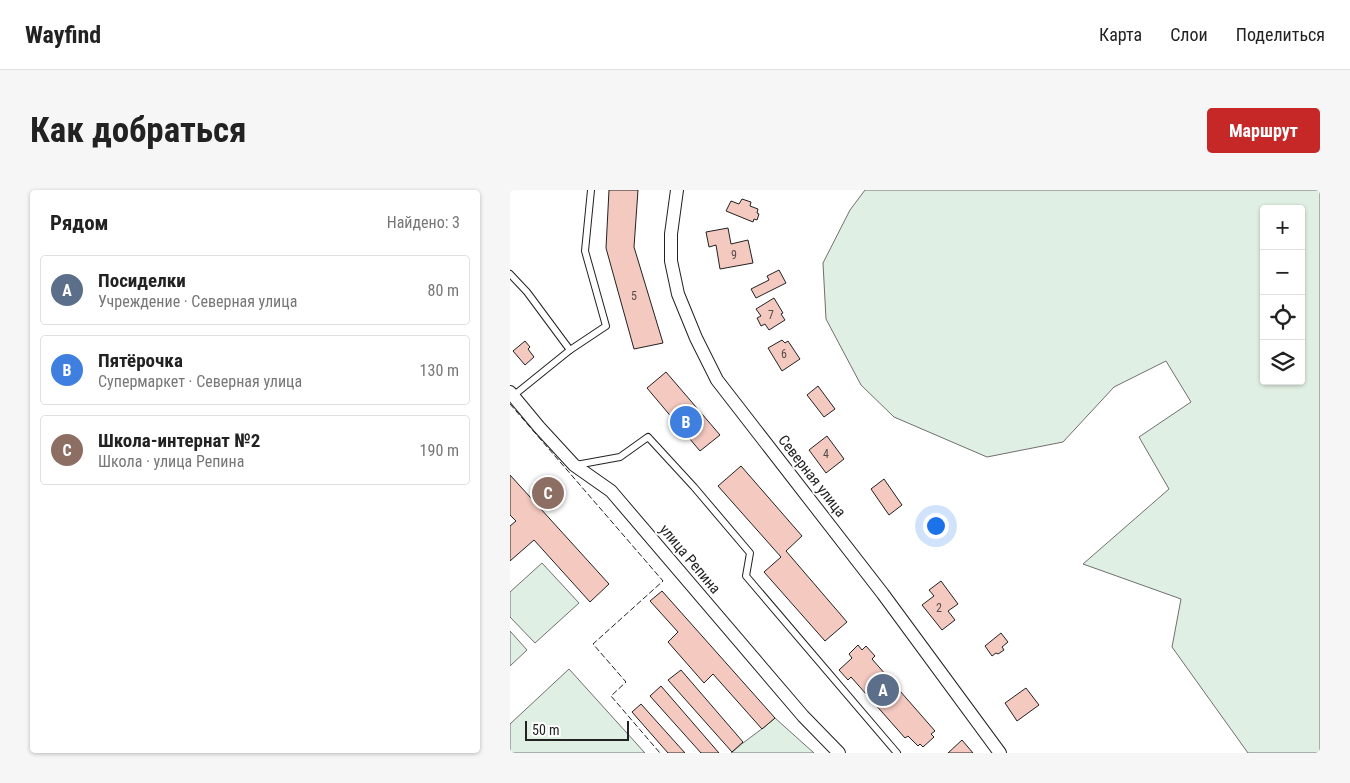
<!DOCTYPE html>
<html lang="ru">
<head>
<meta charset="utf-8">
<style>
	:root { --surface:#fff; --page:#f6f6f6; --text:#222; --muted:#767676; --line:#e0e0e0; --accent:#c62828 }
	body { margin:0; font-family:"Roboto Condensed",sans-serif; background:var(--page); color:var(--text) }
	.controls { position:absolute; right:15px; top:15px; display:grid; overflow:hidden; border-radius:5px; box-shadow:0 1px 4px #0004 }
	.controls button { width:45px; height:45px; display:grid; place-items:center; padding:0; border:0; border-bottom:1px solid var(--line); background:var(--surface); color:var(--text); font:25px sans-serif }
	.scale { position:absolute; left:15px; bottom:12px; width:104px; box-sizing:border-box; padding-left:5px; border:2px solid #222; border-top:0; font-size:14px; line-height:18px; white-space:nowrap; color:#222; -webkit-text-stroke:4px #fff; paint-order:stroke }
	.you { position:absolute; left:425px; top:335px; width:18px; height:18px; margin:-12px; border:4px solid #fff; border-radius:50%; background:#1a73e8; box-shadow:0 0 0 8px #1a73e833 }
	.badge { display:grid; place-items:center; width:32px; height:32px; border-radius:50%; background:var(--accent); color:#fff; font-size:16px; font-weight:700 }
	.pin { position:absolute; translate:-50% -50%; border:2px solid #fff; box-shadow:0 1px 5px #0006 }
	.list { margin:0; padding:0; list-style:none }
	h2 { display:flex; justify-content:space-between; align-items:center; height:65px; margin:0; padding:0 20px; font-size:21px }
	h2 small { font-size:16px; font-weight:400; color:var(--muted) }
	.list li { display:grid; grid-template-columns:32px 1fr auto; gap:15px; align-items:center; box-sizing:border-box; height:70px; margin:0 10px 10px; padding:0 10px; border:1px solid var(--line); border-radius:5px }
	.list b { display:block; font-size:19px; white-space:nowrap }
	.list p { margin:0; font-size:16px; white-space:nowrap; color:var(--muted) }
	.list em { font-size:16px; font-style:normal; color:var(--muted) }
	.icon { flex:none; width:28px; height:28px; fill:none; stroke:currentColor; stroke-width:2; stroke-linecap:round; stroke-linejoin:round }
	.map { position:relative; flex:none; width:810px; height:563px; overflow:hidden; border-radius:5px }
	header { display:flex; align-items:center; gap:30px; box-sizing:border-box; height:70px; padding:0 25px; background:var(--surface); border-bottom:1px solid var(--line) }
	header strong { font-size:24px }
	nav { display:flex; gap:28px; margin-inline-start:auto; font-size:18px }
	.intro { display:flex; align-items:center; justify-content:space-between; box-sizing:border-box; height:120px; padding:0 30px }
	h1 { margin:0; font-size:35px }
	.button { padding:12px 22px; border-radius:5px; background:var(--accent); color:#fff; font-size:18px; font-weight:700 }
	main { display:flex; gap:30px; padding:0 30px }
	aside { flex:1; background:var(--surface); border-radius:5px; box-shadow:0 1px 4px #0004 }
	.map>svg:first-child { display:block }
</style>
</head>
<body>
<header>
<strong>Wayfind</strong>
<nav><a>Карта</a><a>Слои</a><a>Поделиться</a></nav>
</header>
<div class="intro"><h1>Как добраться</h1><a class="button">Маршрут</a></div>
<main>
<aside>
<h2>Рядом<small>Найдено: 3</small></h2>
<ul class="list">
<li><span class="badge" style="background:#5c6f8a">A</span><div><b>Посиделки</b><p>Учреждение · Северная улица</p></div><em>80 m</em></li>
<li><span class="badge" style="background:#3f7fe0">B</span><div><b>Пятёрочка</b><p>Супермаркет · Северная улица</p></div><em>130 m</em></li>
<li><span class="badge" style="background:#8d6e63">C</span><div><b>Школа-интернат №2</b><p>Школа · улица Репина</p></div><em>190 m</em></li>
</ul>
</aside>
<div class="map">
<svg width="810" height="563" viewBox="0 0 810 563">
	<rect width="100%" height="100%" fill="#fff"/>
	<g fill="#e0efe3" stroke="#6f6f6f" fill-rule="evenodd">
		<path d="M355,0H810V563H738L662,457L671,409L573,374L659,299L629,247L681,212L656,171L604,197L553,252L477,267L384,227L351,195L316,129L313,73L340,20ZM754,19H791V191H754Z"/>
		<polygon points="32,373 69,413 25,453 0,427 0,402"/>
		<polygon points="0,441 17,460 0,476"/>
		<polygon points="59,479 135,563 0,563 0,534"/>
		<path d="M265,528L304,563H221C235,550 251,541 265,528Z"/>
	</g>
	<g fill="#f3c9c0" stroke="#222">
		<polygon points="99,0 128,0 124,57 153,153 124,159 96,58"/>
		<polygon points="232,9 241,12 240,16 248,19 247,23 249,24 247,30 244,29 243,32 216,21 221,11 229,14"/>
		<polygon points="218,38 221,54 238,50 243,73 210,79 206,55 199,57 196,42"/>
		<polygon points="269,80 276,93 246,108 241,99 259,90 257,86"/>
		<polygon points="264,108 273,123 271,124 275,130 259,140 255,134 251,136 247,128 251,126 246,119"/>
		<polygon points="272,150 275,153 278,151 290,169 272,181 258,158"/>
		<polygon points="15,151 20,157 18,159 24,167 15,175 3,161"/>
		<polygon points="156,182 210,245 190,261 137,198"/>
		<polygon points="308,196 325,219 314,227 297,205"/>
		<polygon points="317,246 334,269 316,283 299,260"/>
		<polygon points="231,276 292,346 276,361 337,432 315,451 254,382 271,367 208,296"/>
		<polygon points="0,285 99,394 80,412 24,350 0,371 0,336 6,331 0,325"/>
		<polygon points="374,289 392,315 379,325 361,299"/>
		<polygon points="431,391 448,414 438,421 445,430 432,440 412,415 424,406 419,400"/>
		<polygon points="152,401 265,528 252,539 203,484 194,493 158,452 168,442 140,411"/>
		<polygon points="491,443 498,452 492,457 494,460 488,464 486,463 482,466 475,456"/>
		<polygon points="348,455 352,460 356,456 365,466 362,469 425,541 421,544 424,547 413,557 410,554 408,556 398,546 395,548 341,487 338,490 329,480 342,468 339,464"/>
		<polygon points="171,480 233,552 222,562 158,490"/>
		<polygon points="151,496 209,563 191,563 140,506"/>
		<polygon points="516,498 529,515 507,531 495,513"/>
		<polygon points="131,514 175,563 158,563 122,522"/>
		<polygon points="452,550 463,563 438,563"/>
	</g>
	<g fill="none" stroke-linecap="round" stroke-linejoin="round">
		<g stroke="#222" stroke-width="8">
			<g id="lane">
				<polyline points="0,84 17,102 60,160 3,206"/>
				<polyline points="60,160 96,136 75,61 81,0"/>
				<polyline points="66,275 110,267 138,247 184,297 240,363 236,386 387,563"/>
			</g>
		</g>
		<g stroke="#222" stroke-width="14">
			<g id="street">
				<polyline points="167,0 161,44 161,71 168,104 186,148 207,190 373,404 490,563"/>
				<polyline points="0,202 29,237 64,275 101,301 293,526 329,563"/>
			</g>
		</g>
		<use href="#lane" stroke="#fff" stroke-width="6"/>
		<use href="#street" stroke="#fff" stroke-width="12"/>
		<polyline stroke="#222" stroke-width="1" stroke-dasharray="6 2.5" stroke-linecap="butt" points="0,214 153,391 83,454 116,492 101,506 150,563"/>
	</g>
	<g text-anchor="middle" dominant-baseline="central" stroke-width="4" stroke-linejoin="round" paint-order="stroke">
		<g font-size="12" fill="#564c4a">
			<text x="224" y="65">9</text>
			<text x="124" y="106">5</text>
			<text x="261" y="125">7</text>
			<text x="274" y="164">6</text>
			<text x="316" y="264">4</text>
			<text x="429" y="418">2</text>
		</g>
		<g font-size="15" fill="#222" stroke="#fff">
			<text transform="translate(302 286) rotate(52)">Северная улица</text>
			<text transform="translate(180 369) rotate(50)">улица Репина</text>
		</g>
	</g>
</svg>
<div class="controls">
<button>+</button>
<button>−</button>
<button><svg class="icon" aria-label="locate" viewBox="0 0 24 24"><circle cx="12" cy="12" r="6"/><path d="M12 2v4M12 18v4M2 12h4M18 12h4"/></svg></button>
<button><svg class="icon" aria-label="layers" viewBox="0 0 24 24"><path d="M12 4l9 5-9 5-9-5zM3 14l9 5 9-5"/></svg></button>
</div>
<div class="scale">50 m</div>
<div class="you"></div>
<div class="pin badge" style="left:373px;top:500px;background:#5c6f8a">A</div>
<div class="pin badge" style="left:176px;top:232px;background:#3f7fe0">B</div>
<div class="pin badge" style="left:38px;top:303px;background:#8d6e63">C</div>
</div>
</main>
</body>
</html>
